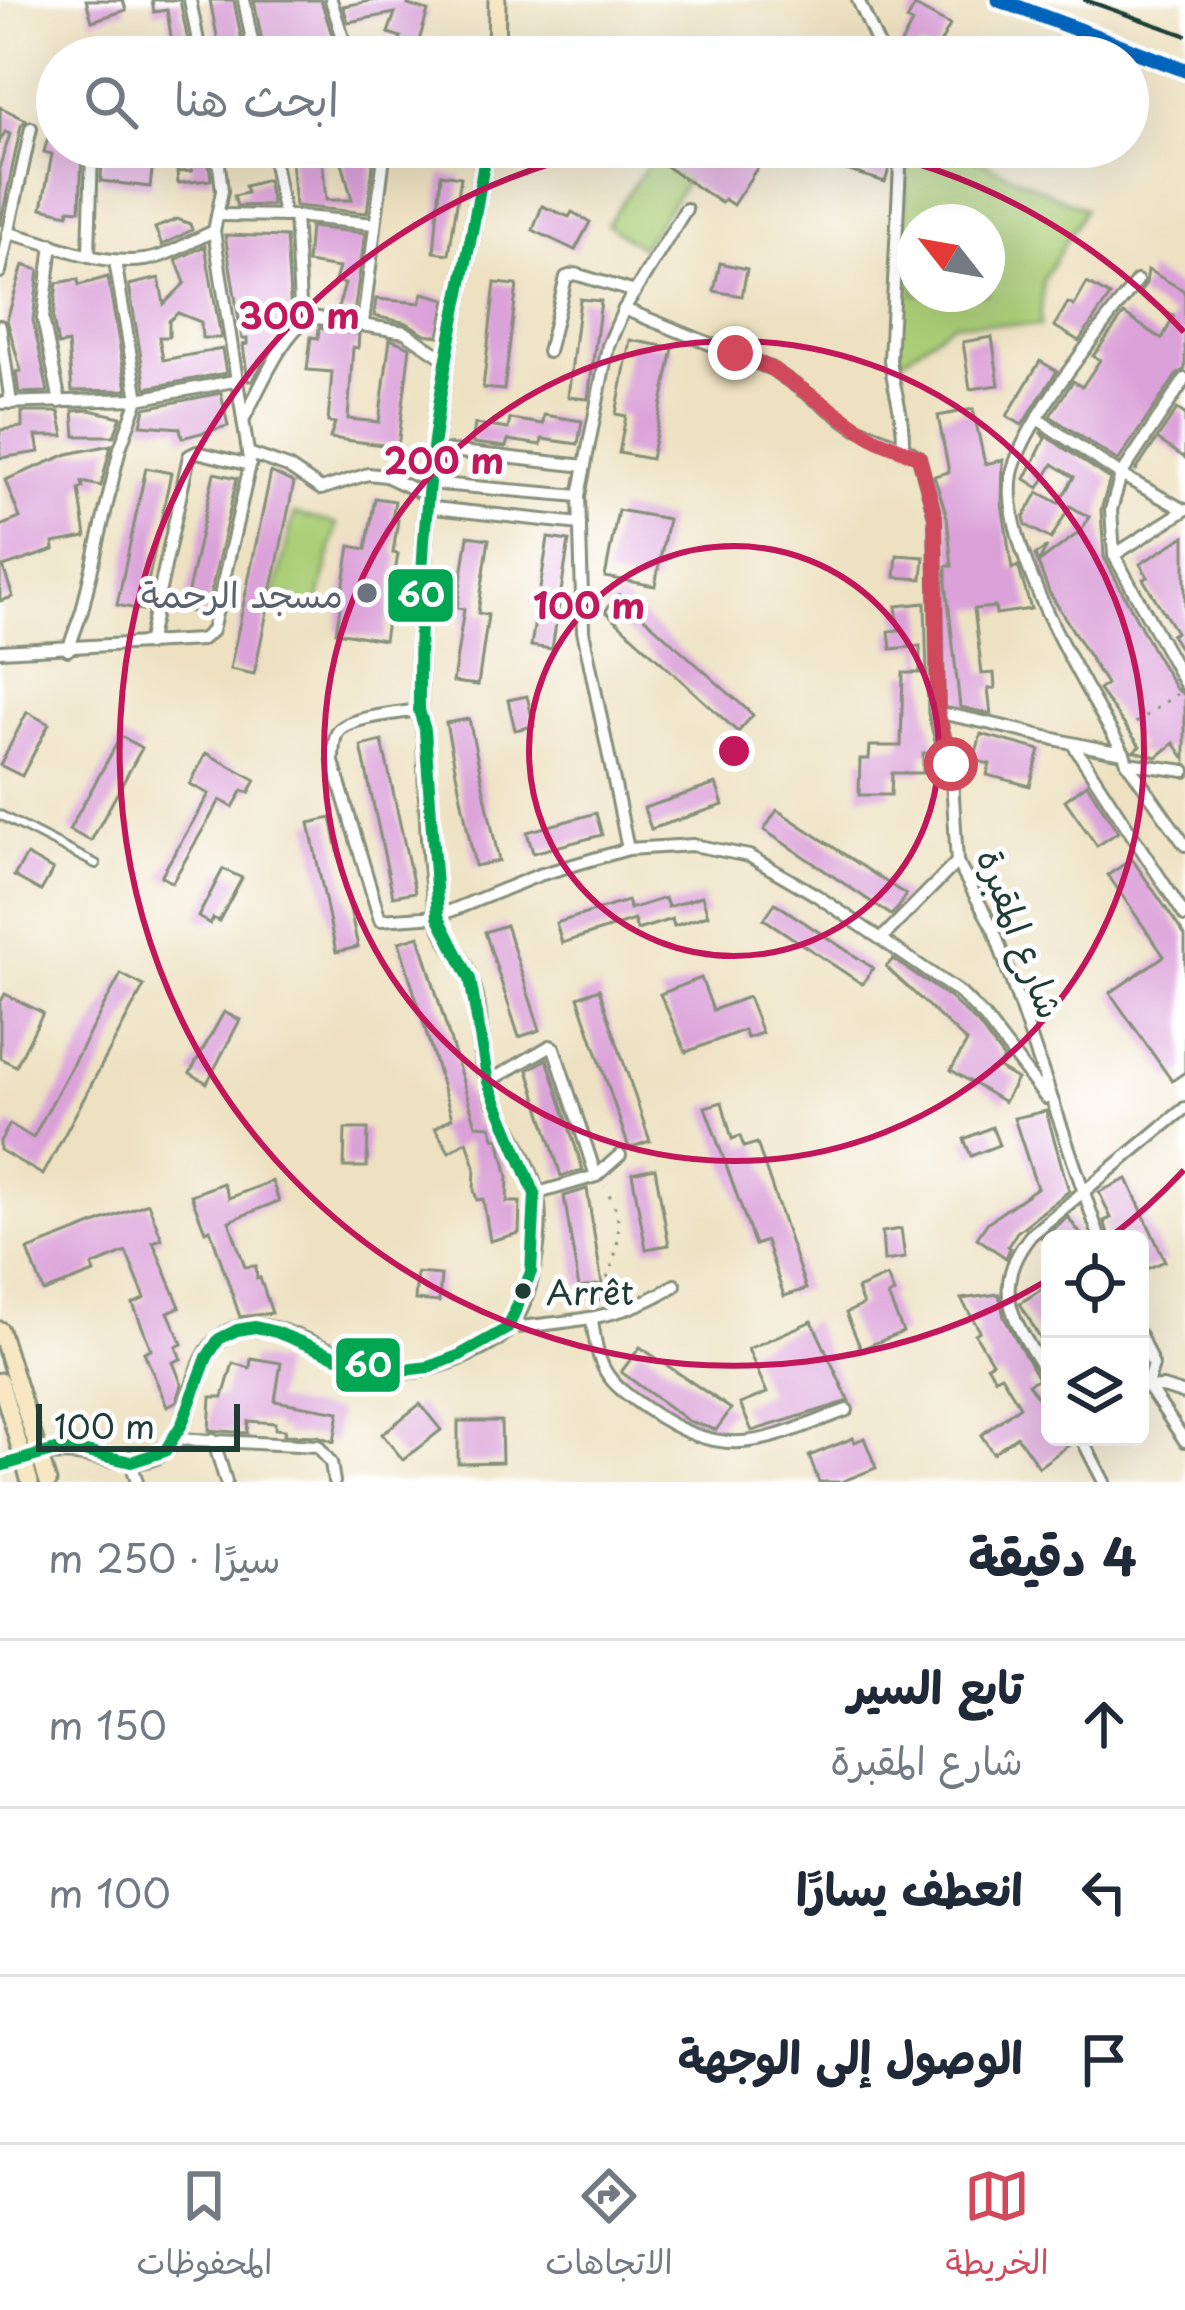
<!DOCTYPE html>
<html lang="ar">
<head>
<meta charset="utf-8">
<style>
	:root { --surface:#fff; --page:#f2f2f3; --text:#1f2937; --muted:#747a83; --line:#e0e1e3; --accent:#d1495b }
	body { margin:0; font-family:"Playpen Sans","Playpen Sans Arabic",sans-serif; background:var(--page); color:var(--text); direction:rtl }
	.controls { position:absolute; right:36px; bottom:36px; display:grid; overflow:hidden; border-radius:18px; box-shadow:0 12px 48px #0002 }
	.controls button { width:108px; height:108px; display:grid; place-items:center; padding:0; border:0; border-bottom:3px solid var(--line); background:var(--surface); color:var(--text); font:60px sans-serif }
	.compass { position:absolute; left:897px; top:204px; width:108px; height:108px; border-radius:50%; background:var(--surface); box-shadow:0 12px 48px #0002; rotate:301deg }
	.scale { position:absolute; left:36px; bottom:30px; width:204px; box-sizing:border-box; padding-left:12px; border:6px solid #1f3d34; border-top:0; font-size:33px; line-height:42px; white-space:nowrap; color:#1f3d34; -webkit-text-stroke:9px #fff; paint-order:stroke }
	.stop { position:absolute; width:36px; height:36px; margin:-27px; border:9px solid #d1495b; border-radius:50%; background:#fff }
	.stop.end { background:#d1495b; border-color:#fff; box-shadow:0 3px 12px #0008 }
	.list { margin:0; padding:0; list-style:none }
	h2 { display:flex; justify-content:space-between; align-items:center; height:156px; margin:0; padding:0 48px; font-size:51px }
	h2 small { font-size:39px; font-weight:400; color:var(--muted) }
	.list li { display:grid; grid-template-columns:78px 1fr auto; gap:36px; align-items:center; box-sizing:border-box; height:168px; padding:0 48px; border-top:3px solid var(--line) }
	.list b { display:block; font-size:45px; white-space:nowrap }
	.list p { margin:0; font-size:39px; white-space:nowrap; color:var(--muted) }
	.list em { font-size:39px; font-style:normal; color:var(--muted) }
	.icon { flex:none; width:66px; height:66px; fill:none; stroke:currentColor; stroke-width:2; stroke-linecap:round; stroke-linejoin:round }
	.map { position:relative; flex:none; width:1185px; height:1482px; overflow:hidden; direction:ltr }
	.search { position:absolute; background:var(--surface); box-shadow:0 12px 48px #0002; left:36px; right:36px; top:36px; height:132px; display:flex; align-items:center; gap:30px; box-sizing:border-box; padding:0 42px; border-radius:66px; color:var(--muted); font-size:45px }
	.sheet { height:660px; background:var(--surface) }
	nav { display:flex; justify-content:space-around; align-items:center; box-sizing:border-box; height:168px; border-top:3px solid var(--line); background:var(--surface); font-size:33px; color:var(--muted) }
	nav a { display:grid; justify-items:center; gap:6px }
	nav .on { color:var(--accent) }
	.map>svg:first-child { display:block }
</style>
</head>
<body>
<div class="map">
<svg width="1185" height="1482" viewBox="0 0 1185 1482">
	<rect width="100%" height="100%" fill="#fff"/>
	<filter id="ink" filterUnits="userSpaceOnUse"><feTurbulence type="fractalNoise" baseFrequency=".00833" numOctaves="2"/><feDisplacementMap in="SourceGraphic" scale="24" xChannelSelector="R" yChannelSelector="G"/><feConvolveMatrix kernelMatrix="1 2 1 2 8 2 1 2 1" color-interpolation-filters="sRGB"/></filter>
	<filter id="wash" filterUnits="userSpaceOnUse"><feTurbulence type="fractalNoise" baseFrequency=".004" numOctaves="4" result="noise"/><feDisplacementMap in="SourceGraphic" scale="48" xChannelSelector="R" yChannelSelector="G"/><feGaussianBlur stdDeviation="2.7" result="paint"/><feColorMatrix in="noise" values="0 0 0 0 0 0 0 0 0 0 0 0 0 0 0 0 0 1.4 0 .05"/><feComposite in="paint" operator="in"/></filter>
	<g filter="url(#wash)">
		<rect width="100%" height="100%" fill="#ede1c1"/>
		<g fill="#abce77" stroke="#658656" stroke-width="3" fill-rule="evenodd">
			<path d="M908,147H975V159L1085,209L1043,280L1040,326L954,322L898,363ZM987,222V294H915V222Z"/>
			<polygon points="659,149 693,172 641,248 607,224"/>
			<polygon points="294,514 337,524 317,607 274,597"/>
		</g>
		<g id="blocks">
			<g fill="#dba1d9">
				<polygon points="86,0 123,0 126,10 92,21"/>
				<polygon points="152,0 180,0 191,57 174,57 167,10 154,12"/>
				<polygon points="210,0 234,0 245,57 221,57"/>
				<polygon points="254,0 321,0 339,57 265,57"/>
				<polygon points="376,0 410,0 408,5 428,11 414,57 396,56 401,37 388,33 395,13 348,22 343,6"/>
				<polygon points="915,6 950,25 934,55 920,47 915,57 894,57 912,23 907,20"/>
				<polygon points="0,107 26,120 21,126 0,226 0,165 10,134 5,132 0,141"/>
				<polygon points="48,137 57,139 57,147 82,147 80,210 69,209 68,214 42,208 52,154 44,152"/>
				<polygon points="102,147 155,147 150,187 101,181"/>
				<polygon points="190,147 207,147 211,180 178,183 177,172 192,171"/>
				<polygon points="290,147 321,147 326,200 352,200 338,147 367,147 373,165 367,213 295,206"/>
				<polygon points="676,147 746,147 763,159 733,205 724,199 721,203 664,165"/>
				<polygon points="851,154 890,166 885,182 846,170"/>
				<polygon points="441,174 461,177 449,254 434,252"/>
				<polygon points="267,180 272,205 237,206 234,196 247,193 245,186"/>
				<polygon points="542,206 569,217 572,212 590,222 575,250 533,230"/>
				<polygon points="177,219 190,224 192,230 162,245 155,228"/>
				<polygon points="310,227 365,233 354,314 337,311 345,284 335,281 339,268 307,263"/>
				<polygon points="225,235 286,237 291,313 283,313 285,327 252,381 248,381 243,345 247,344 247,339 242,339"/>
				<polygon points="205,246 221,338 202,338 201,322 178,313 169,321 169,337 159,337 163,360 222,349 226,373 146,388 129,285 159,278 164,304 185,283 176,260"/>
				<polygon points="720,263 747,269 742,296 714,291"/>
				<polygon points="23,265 39,270 33,320 48,392 19,393 16,372 21,371 7,320"/>
				<polygon points="1148,270 1183,290 1185,295 1185,369 1177,374 1118,461 1050,416 1073,381 1082,387 1100,360 1093,356 1124,314 1162,339 1174,316 1138,296 1146,283"/>
				<polygon points="108,277 127,390 72,391 68,343 58,345 53,319 57,283 78,279 79,285"/>
				<polygon points="495,283 517,285 504,390 483,388"/>
				<polygon points="1087,283 1110,296 1079,341 1054,326 1068,303 1074,306"/>
				<polygon points="423,293 446,299 439,336 425,334 407,323 374,316 376,299 420,303"/>
				<polygon points="580,299 601,301 588,399 568,397"/>
				<polygon points="319,328 359,334 358,348 353,347 348,419 379,422 390,339 410,347 398,447 330,438 335,423 328,422 332,372 307,370 311,337 318,338"/>
				<polygon points="992,337 999,385 970,389 963,342"/>
				<polygon points="630,340 673,348 651,459 619,453 626,416 616,414"/>
				<polygon points="1040,361 1057,371 1022,425 1007,416"/>
				<polygon points="221,393 228,426 182,438 180,428 141,425 145,408"/>
				<polygon points="973,409 985,464 1003,460 1002,504 1012,569 1018,566 1031,609 996,614 995,607 974,609 982,674 994,673 995,688 988,689 991,714 960,707 946,583 946,566 952,566 947,517 934,476 949,472 938,416"/>
				<polygon points="1177,409 1185,414 1185,458 1157,439 1135,472"/>
				<polygon points="89,410 121,417 114,436 75,436 73,411"/>
				<polygon points="22,412 59,412 64,436 36,436 39,452 0,458 0,430 22,427"/>
				<polygon points="544,415 582,421 578,444 542,439 541,445 508,440 506,447 472,443 475,424 508,429 510,419 543,424"/>
				<polygon points="1040,432 1110,479 1101,510 1104,557 1152,648 1176,689 1185,695 1185,759 1174,743 1157,757 1134,751 1140,746 1099,690 1106,684 1049,592 1035,555 1047,547 1038,563 1081,531 1089,517 1070,506 1051,539 1026,525 1024,517 1038,492 1059,503 1074,477 1053,464 1039,488 1025,479 1045,439"/>
				<polygon points="111,445 101,486 82,482 83,488 79,489 86,537 53,543 54,550 3,567 13,597 0,601 0,526 20,518 5,480 68,454"/>
				<polygon points="146,468 171,473 142,610 117,605"/>
				<polygon points="271,472 294,483 254,674 230,669"/>
				<polygon points="214,473 237,478 206,614 184,610"/>
				<polygon points="375,498 395,501 392,519 398,520 393,553 398,554 384,640 336,632 350,546 366,549"/>
				<polygon points="618,510 668,519 655,586 605,577"/>
				<polygon points="468,536 489,539 478,613 488,615 478,685 453,682 464,609 457,608"/>
				<polygon points="1185,536 1185,657 1171,635 1176,632 1143,579 1148,577 1140,564"/>
				<polygon points="548,538 569,541 552,649 531,646"/>
				<polygon points="897,555 924,557 922,579 895,577"/>
				<polygon points="619,595 753,715 738,732 605,611"/>
				<polygon points="925,603 928,714 938,753 923,753 923,773 892,773 891,795 859,795 860,759 869,759 870,746 901,746 903,673 920,673 920,646 891,649 889,631 899,630 896,606"/>
				<polygon points="527,696 534,726 515,730 508,700"/>
				<polygon points="27,712 49,724 22,776 0,765"/>
				<polygon points="469,719 499,861 475,866 446,723"/>
				<polygon points="981,734 1040,750 1030,786 987,775 990,764 974,760"/>
				<polygon points="121,736 142,748 91,841 69,830"/>
				<polygon points="382,741 415,892 393,896 361,746"/>
				<polygon points="206,753 256,780 249,793 243,790 233,807 220,800 172,883 161,876 209,794 190,784"/>
				<polygon points="716,784 723,805 651,829 644,808"/>
				<polygon points="1087,784 1118,832 1097,846 1065,800"/>
				<polygon points="777,810 906,895 898,908 891,915 764,830"/>
				<polygon points="596,813 602,835 533,853 527,832"/>
				<polygon points="331,818 358,947 336,952 309,823"/>
				<polygon points="27,855 53,870 41,891 14,876"/>
				<polygon points="1132,859 1185,936 1185,1072 1172,1081 1110,993 1164,956 1108,875"/>
				<polygon points="223,869 242,878 219,921 213,918 210,924 198,917"/>
				<polygon points="702,896 708,915 674,926 672,919 637,930 634,920 562,943 556,923 627,901 630,909 665,898 668,907"/>
				<polygon points="775,903 873,968 862,984 764,919"/>
				<polygon points="506,925 540,1030 519,1037 485,932"/>
				<polygon points="419,936 476,1125 491,1126 494,1138 499,1139 508,1177 507,1202 520,1202 519,1233 490,1241 483,1199 477,1200 474,1190 475,1167 467,1141 449,1152 435,1128 452,1118 399,942"/>
				<polygon points="893,959 949,997 978,1024 1004,1059 997,1067 1017,1079 1004,1102 951,1070 967,1042 886,967"/>
				<polygon points="121,974 144,986 43,1175 0,1150 0,1141 10,1124 33,1138"/>
				<polygon points="701,978 713,1010 748,997 762,1033 747,1038 744,1030 686,1052 660,994"/>
				<polygon points="599,989 650,1141 629,1148 578,997"/>
				<polygon points="5,994 43,1013 16,1066 0,1058 0,1003"/>
				<polygon points="224,1012 240,1020 207,1083 190,1073"/>
				<polygon points="547,1059 583,1170 561,1176 528,1070"/>
				<polygon points="722,1102 732,1139 740,1136 744,1147 757,1143 806,1289 784,1296 766,1241 755,1245 705,1107"/>
				<polygon points="1046,1111 1069,1191 1017,1232 1008,1246 1010,1248 1006,1258 977,1238 988,1222 1037,1188 1014,1118"/>
				<polygon points="992,1127 999,1145 971,1156 964,1139"/>
				<polygon points="345,1129 368,1129 367,1167 344,1167"/>
				<polygon points="655,1168 669,1245 646,1249 632,1173"/>
				<polygon points="1127,1179 1165,1261 1140,1272 1140,1239 1110,1239 1104,1221 1111,1218 1099,1192"/>
				<polygon points="272,1181 279,1201 229,1221 245,1267 256,1266 257,1279 260,1278 272,1313 240,1317 210,1229 205,1231 191,1195 223,1183 229,1198"/>
				<polygon points="587,1189 602,1284 579,1288 564,1196"/>
				<polygon points="148,1203 162,1239 153,1242 180,1307 168,1312 182,1344 176,1347 181,1359 173,1362 182,1385 177,1401 167,1406 144,1352 151,1349 133,1304 145,1298 126,1252 92,1266 94,1273 44,1292 28,1250"/>
				<polygon points="1068,1217 1084,1239 1043,1239 1042,1238"/>
				<polygon points="901,1229 905,1258 884,1261 882,1232"/>
				<polygon points="417,1273 441,1275 439,1302 415,1300"/>
				<polygon points="887,1276 894,1293 888,1296 903,1332 861,1349 846,1313 863,1305 857,1289"/>
				<polygon points="1050,1284 1050,1356 1020,1303"/>
				<polygon points="999,1294 1004,1317 1038,1379 1028,1384 1050,1414 1050,1437 1071,1437 1073,1442 1039,1467 1017,1436 993,1453 981,1435 1020,1406 1001,1375 995,1378 987,1365 992,1362 975,1334 980,1331 961,1299"/>
				<polygon points="812,1321 849,1401 752,1431 740,1404 767,1393 748,1349"/>
				<polygon points="640,1347 731,1409 716,1430 688,1421 621,1372"/>
				<polygon points="251,1358 281,1363 275,1401 339,1412 334,1442 318,1436 284,1435 285,1430 275,1429 275,1423 248,1421 247,1433 209,1430 211,1397 223,1397 233,1363 250,1368"/>
				<polygon points="420,1404 441,1430 403,1460 382,1434"/>
				<polygon points="458,1421 501,1421 502,1462 458,1463"/>
				<polygon points="853,1438 855,1442 864,1438 876,1468 841,1482 819,1482 809,1456"/>
			</g>
		</g>
	</g>
	<g filter="url(#ink)">
		<use href="#blocks" fill-opacity="0" stroke="#868f7a" stroke-width="3"/>
		<g fill="none" stroke-linecap="round" stroke-linejoin="round">
			<g stroke="#868f7a" stroke-width="12">
				<polyline id="lane" points="0,815 96,864"/>
			</g>
			<g stroke="#868f7a" stroke-width="16">
				<g id="street">
					<polyline points="190,0 201,57"/>
					<polyline points="244,0 255,57"/>
					<polyline points="331,0 349,57"/>
					<polyline points="858,0 884,57"/>
					<polyline points="271,147 284,216"/>
					<path d="M901,147L890,360C894,392 904,415 903,447L919,457L935,517L938,713L951,764L957,862L994,930L1100,1239"/>
					<polyline points="219,215 295,216 375,224"/>
					<polyline points="295,216 301,322"/>
					<path d="M8,233C56,243 111,273 161,256C179,249 196,239 214,231"/>
					<polyline points="52,244 43,319 60,402"/>
					<polyline points="89,256 92,147"/>
					<polyline points="0,272 31,128"/>
					<polyline points="624,309 772,369 854,427 903,447"/>
					<polyline points="363,323 383,164 377,147"/>
					<polyline points="0,326 11,403"/>
					<polyline points="548,352 566,277 575,274 635,292"/>
					<polyline points="1185,379 1121,475 1111,510 1114,555 1185,684"/>
					<polyline points="0,403 138,399 234,381"/>
					<path d="M243,420C258,393 284,328 312,317L405,332L446,360"/>
					<polyline points="1039,420 1121,475 1184,510"/>
					<polyline points="433,449 585,466"/>
					<polyline points="248,453 288,467 321,489 368,474 386,476 426,495"/>
					<polyline points="428,483 579,496 583,631 628,849"/>
					<polyline points="579,496 608,346 624,309 686,209"/>
					<polyline points="425,507 580,524"/>
					<polyline points="1114,555 1185,510"/>
					<polyline points="148,644 189,456 197,452 250,465"/>
					<polyline points="68,650 82,611 120,448 138,399 115,261"/>
					<polyline points="0,651 201,640 212,631 250,465 214,231 222,191 217,147"/>
					<path d="M419,710C401,713 345,717 337,733C333,741 333,753 333,762L380,920L438,916L539,875L628,849L693,845L749,856L816,895L960,993L985,1018L1046,1098"/>
					<path d="M938,713C1001,723 1061,744 1124,753L1127,763L1185,771"/>
					<polyline points="1074,746 1185,916"/>
					<path d="M1124,753C1087,691 999,546 1012,474C1022,423 1104,325 1137,281"/>
					<polyline points="1127,763 1185,845"/>
					<polyline points="882,938 957,862"/>
					<polyline points="488,1082 550,1046 554,1048 596,1176"/>
					<polyline points="535,1194 596,1176 620,1155"/>
					<path d="M592,1320C599,1371 605,1380 647,1409C728,1464 763,1441 847,1410"/>
					<path d="M508,1328C568,1322 624,1319 675,1285"/>
					<polyline points="1140,1335 1153,1365 1147,1385 1185,1441"/>
					<path d="M1050,1380C1019,1326 985,1292 1031,1235L1185,1108"/>
					<polyline points="1140,1388 1163,1387 1185,1394"/>
					<polyline points="1081,1437 1104,1482"/>
					<polyline points="175,1439 318,1446 331,1463 334,1482"/>
					<polyline points="213,1439 226,1482"/>
					<polyline points="131,1462 137,1482"/>
					<polyline points="0,1466 25,1458"/>
				</g>
			</g>
			<g stroke="#868f7a" stroke-width="21">
				<g id="secondary">
					<polyline points="496,57 497,0"/>
					<polyline points="0,1330 48,1482"/>
					<polyline points="0,1381 30,1482"/>
					<path d="M40,1454C83,1444 123,1470 155,1456C200,1436 183,1348 236,1330C286,1313 354,1386 428,1367C451,1361 494,1346 509,1326C531,1298 542,1229 535,1194C527,1157 501,1121 489,1085C478,1051 481,1011 469,977C461,955 442,935 438,912C427,853 428,789 425,730L419,710C418,594 425,478 446,363C459,291 477,220 486,147"/>
				</g>
			</g>
			<g stroke="#868f7a" stroke-width="3" stroke-dasharray="3 9" stroke-linecap="butt">
				<polyline points="1126,730 1177,694"/>
				<path d="M599,1301C613,1262 632,1224 604,1187"/>
			</g>
			<use href="#lane" stroke="#fff" stroke-width="6"/>
			<use href="#street" stroke="#fff" stroke-width="10"/>
			<use href="#secondary" stroke="#f7e8c3" stroke-width="15"/>
			<g stroke="#1f3d34" stroke-width="4.5">
				<polyline points="999,0 1185,70"/>
				<polyline points="1085,0 1185,35"/>
			</g>
			<g stroke="#fff" stroke-width="21">
				<path id="bus-1" d="M0,1466L59,1449L78,1450L131,1462L165,1451L182,1424L207,1357L219,1339L237,1330L255,1327L276,1332L347,1361L396,1371L429,1367L460,1355L508,1328L531,1272L535,1194L488,1082L470,979L438,916L425,730L419,710C418,594 425,478 446,363C459,291 477,220 486,147"/>
			</g>
			<use href="#bus-1" stroke="#00a651" stroke-width="12"/>
			<g stroke="#fff" stroke-width="24">
				<polyline id="rail-1" points="999,0 1185,70"/>
			</g>
			<use href="#rail-1" stroke="#0065bd" stroke-width="15"/>
		</g>
	</g>
	<g fill="none" stroke-linecap="round" stroke-linejoin="round" filter="url(#ink)">
		<polyline stroke="#d1495b" stroke-width="15" points="735,353 772,369 873,438 919,457 935,517 938,713 951,764"/>
	</g>
	<g fill="none" stroke="#c2185b" stroke-width="6">
		<circle cx="734" cy="751" r="205"/>
		<circle cx="734" cy="751" r="410"/>
		<path d="M1184 1170A615 615 0 0 1 1108 1239M1046 1281A615 615 0 1 1 617 147M851 147A615 615 0 0 1 1184 332"/>
	</g>
	<circle fill="#6b7280" stroke="#fff" stroke-width="4.5" cx="367" cy="593" r="12"/>
	<circle fill="#1f3d34" stroke="#fff" stroke-width="4.5" cx="523" cy="1291" r="10"/>
	<g text-anchor="middle" dominant-baseline="central" stroke-width="10" stroke-linejoin="round" paint-order="stroke">
		<g font-size="33" fill="#1f3d34" stroke="#fff" text-anchor="start">
			<text x="546" y="1291">Arrêt</text>
		</g>
		<g font-size="36" fill="#5b616d" stroke="#fff" text-anchor="end">
			<text x="343" y="593">مسجد الرحمة</text>
		</g>
		<g font-size="36" fill="#1f3d34" stroke="#fff">
			<text transform="translate(1022 933) rotate(69)">شارع المقبرة</text>
		</g>
	</g>
	<circle cx="734" cy="751" r="18" fill="#c2185b" stroke="#fff" stroke-width="6"/>
	<g font-size="36" text-anchor="middle" font-weight="bold" fill="#c2185b" stroke="#fff" stroke-width="10" stroke-linejoin="round" paint-order="stroke">
		<text x="299" y="329">300 m</text>
		<text x="444" y="474">200 m</text>
		<text x="589" y="619">100 m</text>
	</g>
	<g stroke="#fff" stroke-width="4.5">
		<rect x="386" y="567" width="69" height="57" rx="12" fill="#00a651"/>
		<rect x="334" y="1336" width="68" height="58" rx="12" fill="#00a651"/>
	</g>
	<g font-size="33" text-anchor="middle" font-weight="bold" fill="#fff">
		<text x="421" y="607">60</text>
		<text x="368" y="1377">60</text>
	</g>
</svg>
<div class="controls">
<button><svg class="icon" aria-label="locate" viewBox="0 0 24 24"><circle cx="12" cy="12" r="6"/><path d="M12 2v4M12 18v4M2 12h4M18 12h4"/></svg></button>
<button><svg class="icon" aria-label="layers" viewBox="0 0 24 24"><path d="M12 4l9 5-9 5-9-5zM3 14l9 5 9-5"/></svg></button>
</div>
<svg class="compass" viewBox="-18 -18 36 36"><path d="M0-13l5 13h-10z" fill="#e53935"/><path d="M0 13l5-13h-10z" fill="#747a83"/></svg>
<div class="scale">100 m</div>
<div class="stop" style="left:951px;top:764px"></div>
<div class="stop end" style="left:735px;top:353px"></div>
<div class="search"><svg class="icon" aria-label="search" viewBox="0 0 24 24"><circle cx="10" cy="10" r="6"/><path d="M15 15l6 6"/></svg>ابحث هنا</div>
</div>
<section class="sheet">
<h2>4 دقيقة<small>سيرًا · 250 m</small></h2>
<ul class="list">
<li><svg class="icon" aria-label="ahead" viewBox="0 0 24 24"><path d="M12 20V5M6 11l6-6 6 6"/></svg><div><b>تابع السير</b><p>شارع المقبرة</p></div><em>150 m</em></li>
<li><svg class="icon" aria-label="left" viewBox="0 0 24 24"><path d="M17 20v-9H6M10 6l-5 5 5 5"/></svg><div><b>انعطف يسارًا</b></div><em>100 m</em></li>
<li><svg class="icon" aria-label="arrive" viewBox="0 0 24 24"><path d="M6 21V4h12l-3 4 3 4H6"/></svg><div><b>الوصول إلى الوجهة</b></div></li>
</ul>
</section>
<nav>
<a class="on"><svg class="icon" aria-label="map" viewBox="0 0 24 24"><path d="M3 6l6-2 6 2 6-2v14l-6 2-6-2-6 2zM9 4v14M15 6v14"/></svg>الخريطة</a>
<a><svg class="icon" aria-label="directions" viewBox="0 0 24 24"><path d="M12 3l9 9-9 9-9-9zM9 14v-3h6M13 9l2 2-2 2"/></svg>الاتجاهات</a>
<a><svg class="icon" aria-label="saved" viewBox="0 0 24 24"><path d="M7 4h10v16l-5-4-5 4z"/></svg>المحفوظات</a>
</nav>
</body>
</html>
